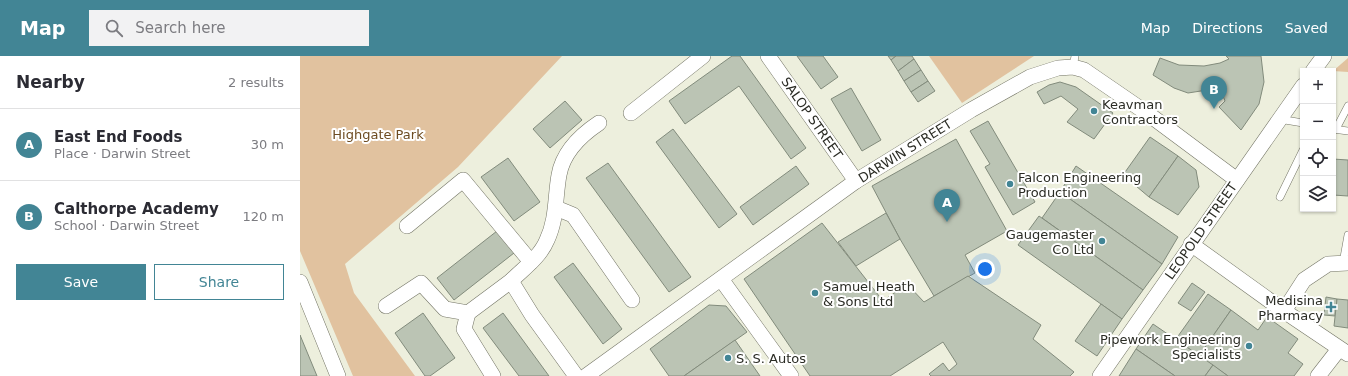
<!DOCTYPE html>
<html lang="en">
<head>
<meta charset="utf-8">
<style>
	:root { --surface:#fff; --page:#f2f2f3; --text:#2b2b33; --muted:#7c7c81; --line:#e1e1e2; --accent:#428595 }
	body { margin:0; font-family:"DejaVu Sans",sans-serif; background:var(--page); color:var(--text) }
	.controls { position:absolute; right:12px; top:12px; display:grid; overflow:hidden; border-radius:0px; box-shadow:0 1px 3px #0004 }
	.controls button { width:36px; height:36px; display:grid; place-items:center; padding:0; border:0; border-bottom:1px solid var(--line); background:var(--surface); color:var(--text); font:20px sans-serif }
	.you { position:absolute; left:685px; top:213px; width:14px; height:14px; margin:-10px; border:3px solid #fff; border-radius:50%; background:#1a73e8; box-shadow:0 0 0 6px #1a73e833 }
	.badge { display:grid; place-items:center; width:26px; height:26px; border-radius:50%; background:var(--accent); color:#fff; font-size:13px; font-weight:700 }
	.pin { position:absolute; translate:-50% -33px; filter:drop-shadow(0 1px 2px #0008) }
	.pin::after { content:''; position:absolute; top:21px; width:14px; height:12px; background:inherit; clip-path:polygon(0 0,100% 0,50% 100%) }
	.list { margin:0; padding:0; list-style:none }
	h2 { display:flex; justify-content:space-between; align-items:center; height:52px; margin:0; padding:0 16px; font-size:17px }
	h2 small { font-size:13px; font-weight:400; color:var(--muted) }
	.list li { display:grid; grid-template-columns:26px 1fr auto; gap:12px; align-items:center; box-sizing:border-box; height:72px; padding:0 16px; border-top:1px solid var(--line) }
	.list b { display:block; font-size:15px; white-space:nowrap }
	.list p { margin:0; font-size:13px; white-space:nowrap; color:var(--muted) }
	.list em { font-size:13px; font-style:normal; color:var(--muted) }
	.actions { display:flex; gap:8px; padding:12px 16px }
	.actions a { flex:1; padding:9px 0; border:1px solid var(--accent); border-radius:0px; text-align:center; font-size:14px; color:var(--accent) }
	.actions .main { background:var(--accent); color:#fff }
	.icon { flex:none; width:22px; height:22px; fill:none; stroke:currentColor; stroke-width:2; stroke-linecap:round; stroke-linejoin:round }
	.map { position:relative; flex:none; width:1048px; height:320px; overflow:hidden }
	header { display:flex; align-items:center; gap:24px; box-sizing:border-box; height:56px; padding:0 20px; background:var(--accent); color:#fff }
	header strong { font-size:19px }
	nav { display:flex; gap:22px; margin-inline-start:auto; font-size:14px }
	.search { width:280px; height:36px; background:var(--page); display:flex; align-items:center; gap:10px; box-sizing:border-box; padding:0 14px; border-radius:0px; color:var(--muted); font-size:15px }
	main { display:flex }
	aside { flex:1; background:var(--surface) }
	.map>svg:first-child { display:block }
</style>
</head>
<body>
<header>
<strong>Map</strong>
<div class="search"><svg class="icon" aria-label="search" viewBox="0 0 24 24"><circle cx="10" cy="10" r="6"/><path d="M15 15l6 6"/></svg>Search here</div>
<nav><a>Map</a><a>Directions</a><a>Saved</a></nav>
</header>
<main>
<aside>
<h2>Nearby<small>2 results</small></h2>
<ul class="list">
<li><span class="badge">A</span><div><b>East End Foods</b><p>Place · Darwin Street</p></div><em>30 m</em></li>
<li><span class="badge">B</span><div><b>Calthorpe Academy</b><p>School · Darwin Street</p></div><em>120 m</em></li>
</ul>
<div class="actions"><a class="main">Save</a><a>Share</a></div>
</aside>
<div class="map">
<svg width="1048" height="320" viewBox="0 0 1048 320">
	<rect width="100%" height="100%" fill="#edefdd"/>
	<g fill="#e1c29f">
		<polygon points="0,0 262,0 158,111 45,208 54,237 115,320 53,320 0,195"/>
		<polygon points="629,0 734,0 662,47"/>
		<polygon points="1048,2 1048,16 1033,15"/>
	</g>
	<g fill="#bbc4b4" stroke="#828b7c">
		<polygon points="432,0 440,0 506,92 491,103 439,30 385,68 369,45"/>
		<polygon points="497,0 523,0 538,21 521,33"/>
		<polygon points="588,0 596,0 591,4"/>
		<polygon points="596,0 612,0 614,3 598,15 591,4"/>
		<polygon points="926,0 961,0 964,26 959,48 941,74 919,51 925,45 920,32 888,37 874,32 853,19 860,2 879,9 904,10 920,7 929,3"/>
		<polygon points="614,3 621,14 604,25 598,15"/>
		<polygon points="621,14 628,25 611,36 604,25"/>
		<polygon points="628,25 635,35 618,46 611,36"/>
		<polygon points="760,26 776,31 813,57 794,83 767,66 778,53 761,40 744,48 737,36 749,29"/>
		<polygon points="551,32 581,84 562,95 531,43"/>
		<polygon points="265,45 282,64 250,92 233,73"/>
		<polygon points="688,65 735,146 713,159 685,111 690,108 670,75"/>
		<polygon points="373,73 437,158 419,172 356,86"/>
		<polygon points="850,81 878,100 849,141 823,119"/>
		<polygon points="656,83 707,175 665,199 675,217 634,240 600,183 572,130"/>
		<polygon points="878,100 896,114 899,131 878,159 849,141"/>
		<polygon points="208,102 240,146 214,165 181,121"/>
		<polygon points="1033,103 1048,104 1048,140 1033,139"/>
		<polygon points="308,107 391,221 369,236 286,122"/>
		<polygon points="496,110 509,128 453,169 440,151"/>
		<polygon points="776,110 878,181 862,208 760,136"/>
		<polygon points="760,136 862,208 843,234 742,162"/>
		<polygon points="586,157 600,183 556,210 538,186"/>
		<polygon points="739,160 843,234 822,263 718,189"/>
		<polygon points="522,167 583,245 607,228 624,246 668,220 741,269 733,283 774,316 770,320 631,320 629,318 643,307 649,315 657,308 643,286 590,320 510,320 444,223"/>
		<polygon points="197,175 214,197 154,244 137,222"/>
		<polygon points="273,207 322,273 303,288 254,221"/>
		<polygon points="892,227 905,236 891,255 878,247"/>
		<polygon points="908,238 931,254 899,300 876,283"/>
		<polygon points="1026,241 1037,243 1035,260 1024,259"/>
		<polygon points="1037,243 1048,244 1048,272 1034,270"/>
		<polygon points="801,248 822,263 797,300 775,285"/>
		<polygon points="409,249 426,250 447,276 384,320 369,320 350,293"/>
		<polygon points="931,254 958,274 967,261 998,283 988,297 1003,308 994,320 928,320 899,300"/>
		<polygon points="123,257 155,302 130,320 125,320 95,277"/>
		<polygon points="203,257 249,320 219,320 183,272"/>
		<polygon points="853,268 913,309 905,320 875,320 836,293"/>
		<polygon points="0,279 17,320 0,320"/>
		<polygon points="435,284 460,320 384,320"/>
		<polygon points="836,293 875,320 819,320"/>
		<polygon points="913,309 928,320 905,320"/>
	</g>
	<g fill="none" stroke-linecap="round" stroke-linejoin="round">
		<g stroke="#747566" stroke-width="8">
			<g id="lane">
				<polyline points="773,11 775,0"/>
				<polyline points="979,63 1003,67"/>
				<polyline points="1033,73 1048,75"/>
				<polyline points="1036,73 1048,50"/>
				<polyline points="980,141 1003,94"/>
				<polyline points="1043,207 1048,179"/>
			</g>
		</g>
		<g stroke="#747566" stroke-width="16">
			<g id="street">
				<polyline points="468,0 556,125"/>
				<polyline points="1013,15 1024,0"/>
				<polyline points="331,57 403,0"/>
				<polyline points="256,152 273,159 332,244"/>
				<polyline points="107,170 163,124 231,206"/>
				<polyline points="891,188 984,255 1048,298"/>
				<polyline points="421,223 491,320"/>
				<polyline points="0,226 38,320"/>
				<polyline points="86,250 121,227 145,253 168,257 211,225"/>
				<polyline points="984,255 1004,224 1028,208 1048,207"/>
				<polyline points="168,257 164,273 193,320"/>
				<path d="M276,320L232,259L211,225C224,212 240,201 247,184C257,163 255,141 259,119C263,96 281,79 299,67"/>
				<polyline points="286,320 556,125 671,54 730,21 758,12 773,11 784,14 851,60 937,124"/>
				<polyline points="800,320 1003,30"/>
				<polyline points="1018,320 1039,293"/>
			</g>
		</g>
		<use href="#lane" stroke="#fff" stroke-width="7"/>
		<use href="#street" stroke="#fff" stroke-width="15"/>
	</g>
	<g fill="#428595" stroke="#fff" stroke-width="1.5">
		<circle cx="794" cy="55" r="4"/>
		<circle cx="710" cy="128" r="4"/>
		<circle cx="802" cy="185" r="4"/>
		<circle cx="515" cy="237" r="4"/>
		<path d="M1029 245h4v4h4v4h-4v4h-4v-4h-4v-4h4z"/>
		<circle cx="949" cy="290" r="4"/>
		<circle cx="428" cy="302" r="4"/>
	</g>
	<g text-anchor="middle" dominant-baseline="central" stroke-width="4" stroke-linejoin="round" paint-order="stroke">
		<g font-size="13" fill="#2b2c25" stroke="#fff" text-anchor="start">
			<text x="802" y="48">Keavman<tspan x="802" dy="15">Contractors</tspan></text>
			<text x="718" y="121">Falcon Engineering<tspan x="718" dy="15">Production</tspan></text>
			<text x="794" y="178" text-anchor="end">Gaugemaster<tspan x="794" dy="15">Co Ltd</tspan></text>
			<text x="523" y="230">Samuel Heath<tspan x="523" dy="15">&amp; Sons Ltd</tspan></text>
			<text x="1023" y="244" text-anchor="end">Medisina<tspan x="1023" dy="15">Pharmacy</tspan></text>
			<text x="941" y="283" text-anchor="end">Pipework Engineering<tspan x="941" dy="15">Specialists</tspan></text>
			<text x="436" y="302">S. S. Autos</text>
		</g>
		<g font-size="13" fill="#2b2c25" stroke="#fff">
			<text transform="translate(512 62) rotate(55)">SALOP STREET</text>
			<text transform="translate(605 95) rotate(-32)">DARWIN STREET</text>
			<text transform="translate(901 175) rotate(-55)">LEOPOLD STREET</text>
		</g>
		<g font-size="13" fill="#6d4b21" stroke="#fff">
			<text x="78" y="78">Highgate Park</text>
		</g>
	</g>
</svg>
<div class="controls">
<button>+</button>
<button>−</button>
<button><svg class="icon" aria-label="locate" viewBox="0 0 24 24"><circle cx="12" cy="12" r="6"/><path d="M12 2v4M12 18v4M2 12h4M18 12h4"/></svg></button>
<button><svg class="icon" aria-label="layers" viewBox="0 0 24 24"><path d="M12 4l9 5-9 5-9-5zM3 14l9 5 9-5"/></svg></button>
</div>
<div class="you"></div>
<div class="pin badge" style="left:647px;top:166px">A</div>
<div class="pin badge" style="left:914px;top:53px">B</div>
</div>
</main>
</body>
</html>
